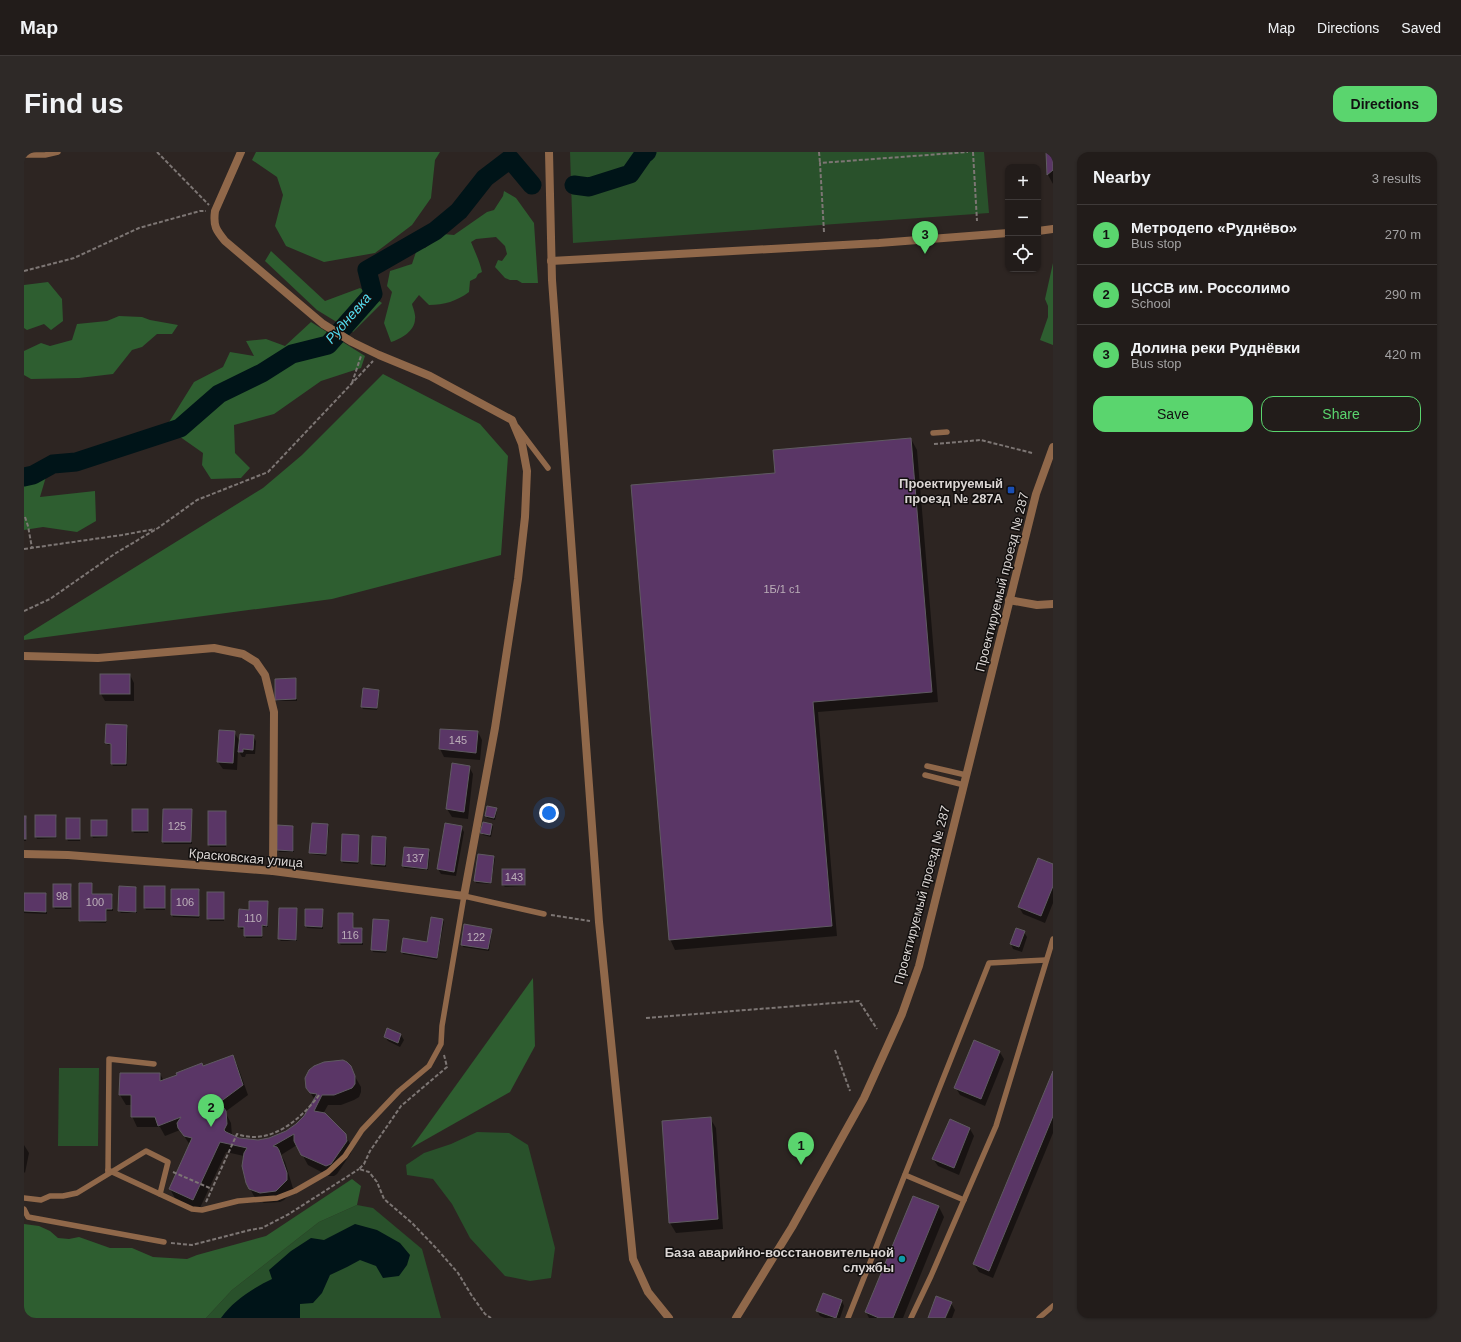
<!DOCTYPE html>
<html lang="en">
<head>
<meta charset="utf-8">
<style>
	:root { --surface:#221c1a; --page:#2e2927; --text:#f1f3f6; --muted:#a2a1a2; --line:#3f3a39; --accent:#5ad56e }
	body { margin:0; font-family:Arial,sans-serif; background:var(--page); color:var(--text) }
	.controls { position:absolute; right:12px; top:12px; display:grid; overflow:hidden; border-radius:8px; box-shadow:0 1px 3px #0004 }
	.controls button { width:36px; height:36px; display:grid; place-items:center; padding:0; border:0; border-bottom:1px solid var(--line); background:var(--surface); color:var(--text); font:20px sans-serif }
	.you { position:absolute; left:525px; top:661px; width:14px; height:14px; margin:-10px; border:3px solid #fff; border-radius:50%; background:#1a73e8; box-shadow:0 0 0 6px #1a73e833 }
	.badge { display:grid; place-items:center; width:26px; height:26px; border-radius:50%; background:var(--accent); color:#111; font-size:13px; font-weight:700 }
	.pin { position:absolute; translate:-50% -33px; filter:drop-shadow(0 1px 2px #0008) }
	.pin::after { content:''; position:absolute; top:21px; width:14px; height:12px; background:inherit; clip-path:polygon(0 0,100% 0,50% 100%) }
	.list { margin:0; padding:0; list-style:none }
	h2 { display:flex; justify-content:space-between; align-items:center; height:52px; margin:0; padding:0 16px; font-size:17px }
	h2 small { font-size:13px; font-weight:400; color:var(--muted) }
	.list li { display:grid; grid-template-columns:26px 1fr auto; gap:12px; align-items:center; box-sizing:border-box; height:60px; padding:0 16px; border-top:1px solid var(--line) }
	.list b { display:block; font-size:15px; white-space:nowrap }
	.list p { margin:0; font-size:13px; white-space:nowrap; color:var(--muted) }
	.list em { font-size:13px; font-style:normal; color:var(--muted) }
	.actions { display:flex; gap:8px; padding:12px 16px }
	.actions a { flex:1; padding:9px 0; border:1px solid var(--accent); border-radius:12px; text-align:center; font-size:14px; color:var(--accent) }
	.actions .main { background:var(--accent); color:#111 }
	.icon { flex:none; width:22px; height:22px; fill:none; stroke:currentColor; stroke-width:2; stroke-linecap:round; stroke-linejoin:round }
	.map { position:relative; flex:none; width:1029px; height:1166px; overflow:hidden; border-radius:12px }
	header { display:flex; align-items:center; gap:24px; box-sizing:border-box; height:56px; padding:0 20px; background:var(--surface); border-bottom:1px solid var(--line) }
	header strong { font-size:19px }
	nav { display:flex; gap:22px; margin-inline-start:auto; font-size:14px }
	.intro { display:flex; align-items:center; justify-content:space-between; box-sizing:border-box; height:96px; padding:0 24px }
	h1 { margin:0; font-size:28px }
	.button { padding:10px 18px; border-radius:12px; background:var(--accent); color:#111; font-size:14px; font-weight:700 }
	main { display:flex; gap:24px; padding:0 24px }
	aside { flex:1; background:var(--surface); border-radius:12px; box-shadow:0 1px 3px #0004 }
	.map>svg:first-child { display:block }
</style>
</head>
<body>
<header>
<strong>Map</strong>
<nav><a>Map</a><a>Directions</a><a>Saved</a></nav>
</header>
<div class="intro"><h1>Find us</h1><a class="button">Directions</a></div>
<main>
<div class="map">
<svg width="1029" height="1166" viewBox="0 0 1029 1166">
	<rect width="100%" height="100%" fill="#2d2522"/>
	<g fill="#29512b">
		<polygon points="546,0 960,0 965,61 549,91"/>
		<polygon points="35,916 75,916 74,994 34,994"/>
		<polygon points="453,980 485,981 504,993 531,1096 527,1126 506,1129 481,1124 446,1086 428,1052 409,1027 383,1023 382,1013 400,1001 427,992"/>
		<polygon points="333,1053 349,1056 398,1097 417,1166 182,1166 208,1138 295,1070"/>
	</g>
	<g fill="#2e5e30">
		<polygon points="232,0 416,0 411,8 407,46 388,73 351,101 300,110 262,94 251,74 259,43 253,25 228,8"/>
		<path d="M480,39L492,46L510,71L514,131H498L493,128H486L481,126L471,115L474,108L478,109L483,102L481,94L472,85L452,87L447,90C451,100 456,110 458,120L454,122L452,126L446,129L445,140C433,149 420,153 405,153L395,143L388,152C389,156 392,163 391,167C391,179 377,187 367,190L360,171L368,140L363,134L366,119C374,117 380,114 388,112L393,97L401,96L419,82L430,83L463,60L470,58L479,44Z"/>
		<polygon points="247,99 301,149 336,136 358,151 329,180 293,158 241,109"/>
		<polygon points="1029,111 1029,193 1016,188 1024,165 1024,154 1021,147"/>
		<polygon points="24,130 38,147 39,169 27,178 20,172 3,178 0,176 0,133"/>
		<polygon points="95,164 118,165 126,168 154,173 148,182 133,182 118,195 108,198 89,222 55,226 7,227 0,223 0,199 17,191 26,194 48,188 53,172 83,169"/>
		<polygon points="287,170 341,204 337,216 297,229 250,262 210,273 211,301 226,316 217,326 187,327 178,313 179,301 142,275 170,230 199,215 206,200 230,204 222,189 242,187 261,194"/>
		<polygon points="359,222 456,272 484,304 477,403 308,447 0,488 0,484 239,336 278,303"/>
		<polygon points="0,317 24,318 16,345 71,339 72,369 53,380 19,375 0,378"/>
		<polygon points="509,826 511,894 486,940 387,996"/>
		<polygon points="328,1027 337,1034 333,1053 295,1070 208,1138 182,1166 0,1166 0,1072 15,1074 26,1079 34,1086 45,1087 55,1085 86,1096 108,1096 129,1105 163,1107 173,1103 242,1084"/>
	</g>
	<path fill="#001418" d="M331,1072L353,1078L376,1091L386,1103L383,1113L375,1124L359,1126L352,1114L336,1108L323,1115L306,1123L298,1141L289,1151L276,1152V1166H197C209,1149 229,1136 248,1127L245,1118L267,1099L287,1086L300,1088Z"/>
	<g fill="#0007">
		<polygon points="1023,0 1029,0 1029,32 1024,23"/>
		<polygon points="887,287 893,298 914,550 794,560 813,784 651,798 646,787 752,322"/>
		<polygon points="106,523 110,531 110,549 81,549 77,542"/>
		<polygon points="271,527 272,529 273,549 253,549 252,547"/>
		<polygon points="354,539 355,541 353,558 339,557 338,555"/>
		<polygon points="102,574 104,576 103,614 89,614 88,612 88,593 84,593 82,591"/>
		<polygon points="417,578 454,580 458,588 456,608 420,605 416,597"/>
		<polygon points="210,580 216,590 229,584 232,589 231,602 222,602 221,605 218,605 214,598 213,618 199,617 194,610"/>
		<polygon points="445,615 449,622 444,667 428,665 423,657"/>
		<polygon points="472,657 473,659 471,668 463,666 462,664"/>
		<polygon points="123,658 124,660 124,681 110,681 109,679"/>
		<polygon points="167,658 168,660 168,692 140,692 139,690"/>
		<polygon points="202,660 203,662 202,695 186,695 185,693"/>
		<polygon points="32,664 33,666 33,686 13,687 12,685"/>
		<polygon points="0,665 3,667 2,689 0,689"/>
		<polygon points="55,667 56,669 56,689 44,689 43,687"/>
		<polygon points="83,669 84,685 69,686 68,684"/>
		<polygon points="304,673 305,675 302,704 287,702 286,700"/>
		<polygon points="468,673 469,675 467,685 459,683 458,681"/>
		<polygon points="254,674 269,675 270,677 270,700 255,700 254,698"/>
		<polygon points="437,675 440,680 432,724 417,722 414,717"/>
		<polygon points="319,683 334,684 335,686 334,712 319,711 318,709"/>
		<polygon points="361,686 363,688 362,715 349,714 348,712"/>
		<polygon points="404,698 406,700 404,718 380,716 379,714"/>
		<polygon points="470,705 471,707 467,732 452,731 451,728"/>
		<polygon points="1029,713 1029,751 1021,771 999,762 995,755"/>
		<polygon points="500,718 501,734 481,735 479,733"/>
		<polygon points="68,732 69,743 88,743 89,745 89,759 83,759 82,771 57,770 56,768"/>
		<polygon points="46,733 48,735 47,757 31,757 30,755"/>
		<polygon points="96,735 112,736 113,738 113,761 97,761 95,759"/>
		<polygon points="121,735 140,735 141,737 141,758 122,758 121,756"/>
		<polygon points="148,738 175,738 176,740 175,766 149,765 148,763"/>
		<polygon points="199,741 200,743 200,769 186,769 184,767"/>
		<polygon points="0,742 22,742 23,744 23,762 0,761"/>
		<polygon points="243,750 244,752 244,775 239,775 238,786 222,786 221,777 217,777 215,775 226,759"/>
		<polygon points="256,757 272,757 273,759 273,789 257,789 255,787"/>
		<polygon points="282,758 298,758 299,760 299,777 283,776 282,774"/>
		<polygon points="328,762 330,764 329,777 337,777 339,779 339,793 317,793 315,791"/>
		<polygon points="419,768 420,770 413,808 379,802 378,800 404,791"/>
		<polygon points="364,769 365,771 362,801 349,800 348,798"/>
		<polygon points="467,777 468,780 465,799 439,795 438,792"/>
		<polygon points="1000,780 1003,785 998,800 989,797 987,792"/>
		<polygon points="364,878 377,883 380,888 376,895 364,889 361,885"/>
		<polygon points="975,899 980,907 961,954 936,943 932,936"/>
		<polygon points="209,904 214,915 224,943 201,960 207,971 208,984 215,987 234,989 245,987 262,980 272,972 284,960 291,948 282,934 330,923 337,935 337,940 335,945 330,948 317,953 304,953 299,962 322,984 328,995 327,1001 313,1022 310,1024 305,1024 284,1013 273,993 257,1003 261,1010 268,1033 269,1037 268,1040 260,1048 256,1050 240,1051 231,1046 223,1031 220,1004 202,1000 175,1058 152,1048 146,1037 166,993 156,978 141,984 136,975 113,975 108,964 108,953 102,953 96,943 136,922 140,929"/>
		<polygon points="1029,921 1029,981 969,1126 955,1120 950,1112"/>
		<polygon points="686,966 692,976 699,1077 652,1081 646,1071"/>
		<polygon points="946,977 950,984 935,1023 914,1014 909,1007"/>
		<polygon points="0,993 5,1001 1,1021 0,1020"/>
		<polygon points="915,1055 920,1065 879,1166 845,1166 842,1160"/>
		<polygon points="818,1149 820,1154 816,1166 801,1166 796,1164 793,1159"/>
		<polygon points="927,1151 931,1158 928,1166 922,1166 927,1155 925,1155 920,1166 905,1166"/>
	</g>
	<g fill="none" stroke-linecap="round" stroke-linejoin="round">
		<g stroke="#001418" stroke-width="19">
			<polyline points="550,33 565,35 606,22 620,2 623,0"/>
			<polyline points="0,325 9,323 29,312 52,310 156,276 195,242 238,221 268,202 304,193 349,142 343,118 411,79 435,59 461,26 486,7 508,33"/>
		</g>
	</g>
	<g fill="#5a3666" stroke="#5f5a61">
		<polygon points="1022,0 1029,0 1029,18 1023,23"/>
		<polygon points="887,286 908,540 789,550 808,774 645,788 607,333 751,321 749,298"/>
		<rect x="76" y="522" width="30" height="20"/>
		<polygon points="272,526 272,547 251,548 251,527"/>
		<polygon points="339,536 355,538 353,556 337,555"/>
		<polygon points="82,572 103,573 102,612 87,612 87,592 81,591"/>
		<polygon points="416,577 454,579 452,601 415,597"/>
		<polygon points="195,578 211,579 209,611 193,610"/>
		<polygon points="216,582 230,583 229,598 219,597 219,600 214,600"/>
		<polygon points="428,611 446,614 440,660 422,657"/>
		<polygon points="463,654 473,656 470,666 461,664"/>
		<rect x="108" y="657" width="16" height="22"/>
		<polygon points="139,657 168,657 167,690 138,690"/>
		<rect x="184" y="659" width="18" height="34"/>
		<rect x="11" y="663" width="21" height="22"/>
		<rect x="0" y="664" width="2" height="23"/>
		<rect x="42" y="666" width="14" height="21"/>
		<rect x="67" y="668" width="16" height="16"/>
		<polygon points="459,670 468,672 466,683 456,681"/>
		<polygon points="288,671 304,672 302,702 285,701"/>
		<polygon points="421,671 438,674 430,720 413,717"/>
		<polygon points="253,673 269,674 269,699 253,698"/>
		<polygon points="318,682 335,683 334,710 317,709"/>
		<polygon points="348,684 362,685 361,713 347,712"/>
		<polygon points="380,695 405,697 403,717 378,714"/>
		<polygon points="454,702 470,704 467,731 450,729"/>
		<polygon points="1014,706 1029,712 1029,734 1017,764 994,755"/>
		<rect x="478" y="717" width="23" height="16"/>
		<polygon points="55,731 68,731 68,742 88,742 88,757 82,757 82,769 55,769"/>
		<rect x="29" y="732" width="18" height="23"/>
		<polygon points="95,734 112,735 112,760 94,759"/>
		<rect x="120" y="734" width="21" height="22"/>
		<polygon points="147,737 175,737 175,764 147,763"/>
		<rect x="183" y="740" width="17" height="27"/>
		<polygon points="0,741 22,741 22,760 0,759"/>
		<polygon points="225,749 244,749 243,774 238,773 238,784 220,784 220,775 214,775 215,757 225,758"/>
		<polygon points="255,756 273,756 272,788 254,787"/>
		<polygon points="281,757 299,757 298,775 281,774"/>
		<polygon points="314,761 329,761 329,776 338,776 338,791 314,791"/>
		<polygon points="407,765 419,767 413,806 377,800 379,786 403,790"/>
		<polygon points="349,767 365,768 362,799 347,798"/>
		<polygon points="440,772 468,777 464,797 437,793"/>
		<polygon points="992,776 1001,779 995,795 986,792"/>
		<polygon points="363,876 377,882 374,891 360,885"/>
		<polygon points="950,888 976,899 957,947 930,936"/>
		<polygon points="209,903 219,933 192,953 200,956 202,959 203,972 200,978 202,980 215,986 234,988 245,986 262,979 272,972 280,964 293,942 286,941 282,936 281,926 285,918 290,914 300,910 319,908 323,910 327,914 331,924 331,932 328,936 310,943 298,943 290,959 301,961 322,982 323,989 307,1012 302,1014 277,1003 270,989 270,982 249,994 253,995 255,998 263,1021 263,1028 252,1039 236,1041 225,1037 222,1031 218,1014 220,1001 223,996 196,990 169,1048 145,1037 168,986 160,984 154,976 153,971 157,965 134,974 131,965 107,965 107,943 95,943 96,921 136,921 136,929 153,923 152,921 178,911 179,914"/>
		<polygon points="1029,919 1029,964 965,1119 949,1112"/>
		<polygon points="687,965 694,1067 645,1071 638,969"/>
		<polygon points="926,967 946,976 930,1016 908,1007"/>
		<polygon points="889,1044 915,1054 869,1166 855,1166 841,1160"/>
		<polygon points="799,1141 818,1148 812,1166 792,1159"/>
		<polygon points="912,1144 928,1150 921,1166 904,1166"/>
	</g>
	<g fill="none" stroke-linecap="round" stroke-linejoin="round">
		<g stroke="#7d7674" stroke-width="2" stroke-dasharray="4 2" stroke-linecap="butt">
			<polyline points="133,0 185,53"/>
			<polyline points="795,0 796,11"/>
			<polyline points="949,0 953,69"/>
			<polyline points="800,80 796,11 944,0"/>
			<polyline points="0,119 50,106 115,76 176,59 182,59"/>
			<polyline points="328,231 337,204"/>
			<polyline points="910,292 957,288 1008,301"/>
			<polyline points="1,365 4,374 8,396"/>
			<polyline points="0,397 98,383 131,377"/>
			<polyline points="0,459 26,447 92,401 134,376 173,348 244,320 349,209"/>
			<polyline points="527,763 566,769"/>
			<polyline points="622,866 835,849 853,877"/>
			<polyline points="811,898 826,939"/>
			<polyline points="420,903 423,915 377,954 346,999 340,1012 335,1017 345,1020 353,1030 360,1047 388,1071 413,1097 434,1121 448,1144 461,1162 467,1166"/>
			<polyline points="149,1020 188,1037"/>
			<path d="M182,1050L213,982C247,994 277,967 296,942"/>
			<polyline points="147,1091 168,1093 226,1078 238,1076 265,1062 335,1017"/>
		</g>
		<g stroke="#90684a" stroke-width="5.5">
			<polyline points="0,3 21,3 34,0"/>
			<polyline points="493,275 524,316"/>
			<polyline points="909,281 923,280"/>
			<polyline points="903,614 942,623"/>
			<polyline points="901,623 940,633"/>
			<polyline points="84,1018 168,1057 178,1058 214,1049 253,1046 271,1039 304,1020 321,1004 338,978 375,939 405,914 417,892 418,874 440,744 520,762"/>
			<polyline points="84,1021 85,907 130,912"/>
			<polyline points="881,1023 940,1048"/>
			<polyline points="0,1046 17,1048 26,1044 39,1044 53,1041 122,999 144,1010 136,1042"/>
			<polyline points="0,1057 4,1065 140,1090"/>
			<polyline points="824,1166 965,811 1022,808"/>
			<polyline points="887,1166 907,1124 972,974 1029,787"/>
			<polyline points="1015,1166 1029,1154"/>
		</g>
		<g stroke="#90684a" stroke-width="8">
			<polyline points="525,0 528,128 575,770 609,1107 624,1140 645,1166"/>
			<polyline points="1014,79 1029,77"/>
			<polyline points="527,109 855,91 984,81"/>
			<polyline points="985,448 1013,453 1029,452"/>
			<polyline points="0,504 74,506 190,496 219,502 232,510 241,523 250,560 249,719"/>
			<path d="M0,702L44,703L249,719L440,744L471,576L494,427L501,365L503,319L498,292L488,268L406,224L355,203L328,190L299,172L201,89C192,78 189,74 191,59L217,0"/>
			<polyline points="712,1166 768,1075 840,946 878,862 895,814 1012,342 1029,295"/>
		</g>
	</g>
	<rect fill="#1a4fb4" stroke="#120f0e" stroke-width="1.5" x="983" y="334" width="8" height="8" rx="2"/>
	<circle fill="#0f9aa8" stroke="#120f0e" stroke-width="1.5" cx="878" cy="1107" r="4"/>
	<g text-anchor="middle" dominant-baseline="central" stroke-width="3" stroke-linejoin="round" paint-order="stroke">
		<g font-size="11" fill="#bbaeb8">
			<text x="758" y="437">1Б/1 с1</text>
			<text x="434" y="588">145</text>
			<text x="153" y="674">125</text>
			<text x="391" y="706">137</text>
			<text x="490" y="725">143</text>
			<text x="38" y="744">98</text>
			<text x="71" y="750">100</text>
			<text x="161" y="750">106</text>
			<text x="229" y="766">110</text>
			<text x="326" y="783">116</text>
			<text x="452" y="785">122</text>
		</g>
		<g font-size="13" font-weight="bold" fill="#dbd6d4" stroke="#120f0e" text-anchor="end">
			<text x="979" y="331">Проектируемый<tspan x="979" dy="15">проезд № 287А</tspan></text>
			<text x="870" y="1100">База аварийно-восстановительной<tspan x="870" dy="15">службы</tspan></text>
		</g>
		<g font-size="13" fill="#dbd6d4" stroke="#120f0e">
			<text transform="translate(978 430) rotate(-76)">Проектируемый проезд № 287</text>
			<text transform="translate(222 706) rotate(5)">Красковская улица</text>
			<text transform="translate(898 743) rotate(-75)">Проектируемый проезд № 287</text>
		</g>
		<g font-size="14" font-style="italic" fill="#53ddf1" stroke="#120f0e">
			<text transform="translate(324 166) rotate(-49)">Рудневка</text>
		</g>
	</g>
</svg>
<div class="controls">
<button>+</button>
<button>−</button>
<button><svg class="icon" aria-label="locate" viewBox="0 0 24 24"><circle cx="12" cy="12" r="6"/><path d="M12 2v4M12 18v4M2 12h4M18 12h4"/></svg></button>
</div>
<div class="you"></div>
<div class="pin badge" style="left:777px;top:1013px">1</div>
<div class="pin badge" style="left:187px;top:975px">2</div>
<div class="pin badge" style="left:901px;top:102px">3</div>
</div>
<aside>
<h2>Nearby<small>3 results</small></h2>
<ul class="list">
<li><span class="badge">1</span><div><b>Метродепо «Руднёво»</b><p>Bus stop</p></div><em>270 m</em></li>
<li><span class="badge">2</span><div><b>ЦССВ им. Россолимо</b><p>School</p></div><em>290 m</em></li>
<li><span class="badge">3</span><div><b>Долина реки Руднёвки</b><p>Bus stop</p></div><em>420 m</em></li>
</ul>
<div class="actions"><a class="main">Save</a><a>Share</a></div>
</aside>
</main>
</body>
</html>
